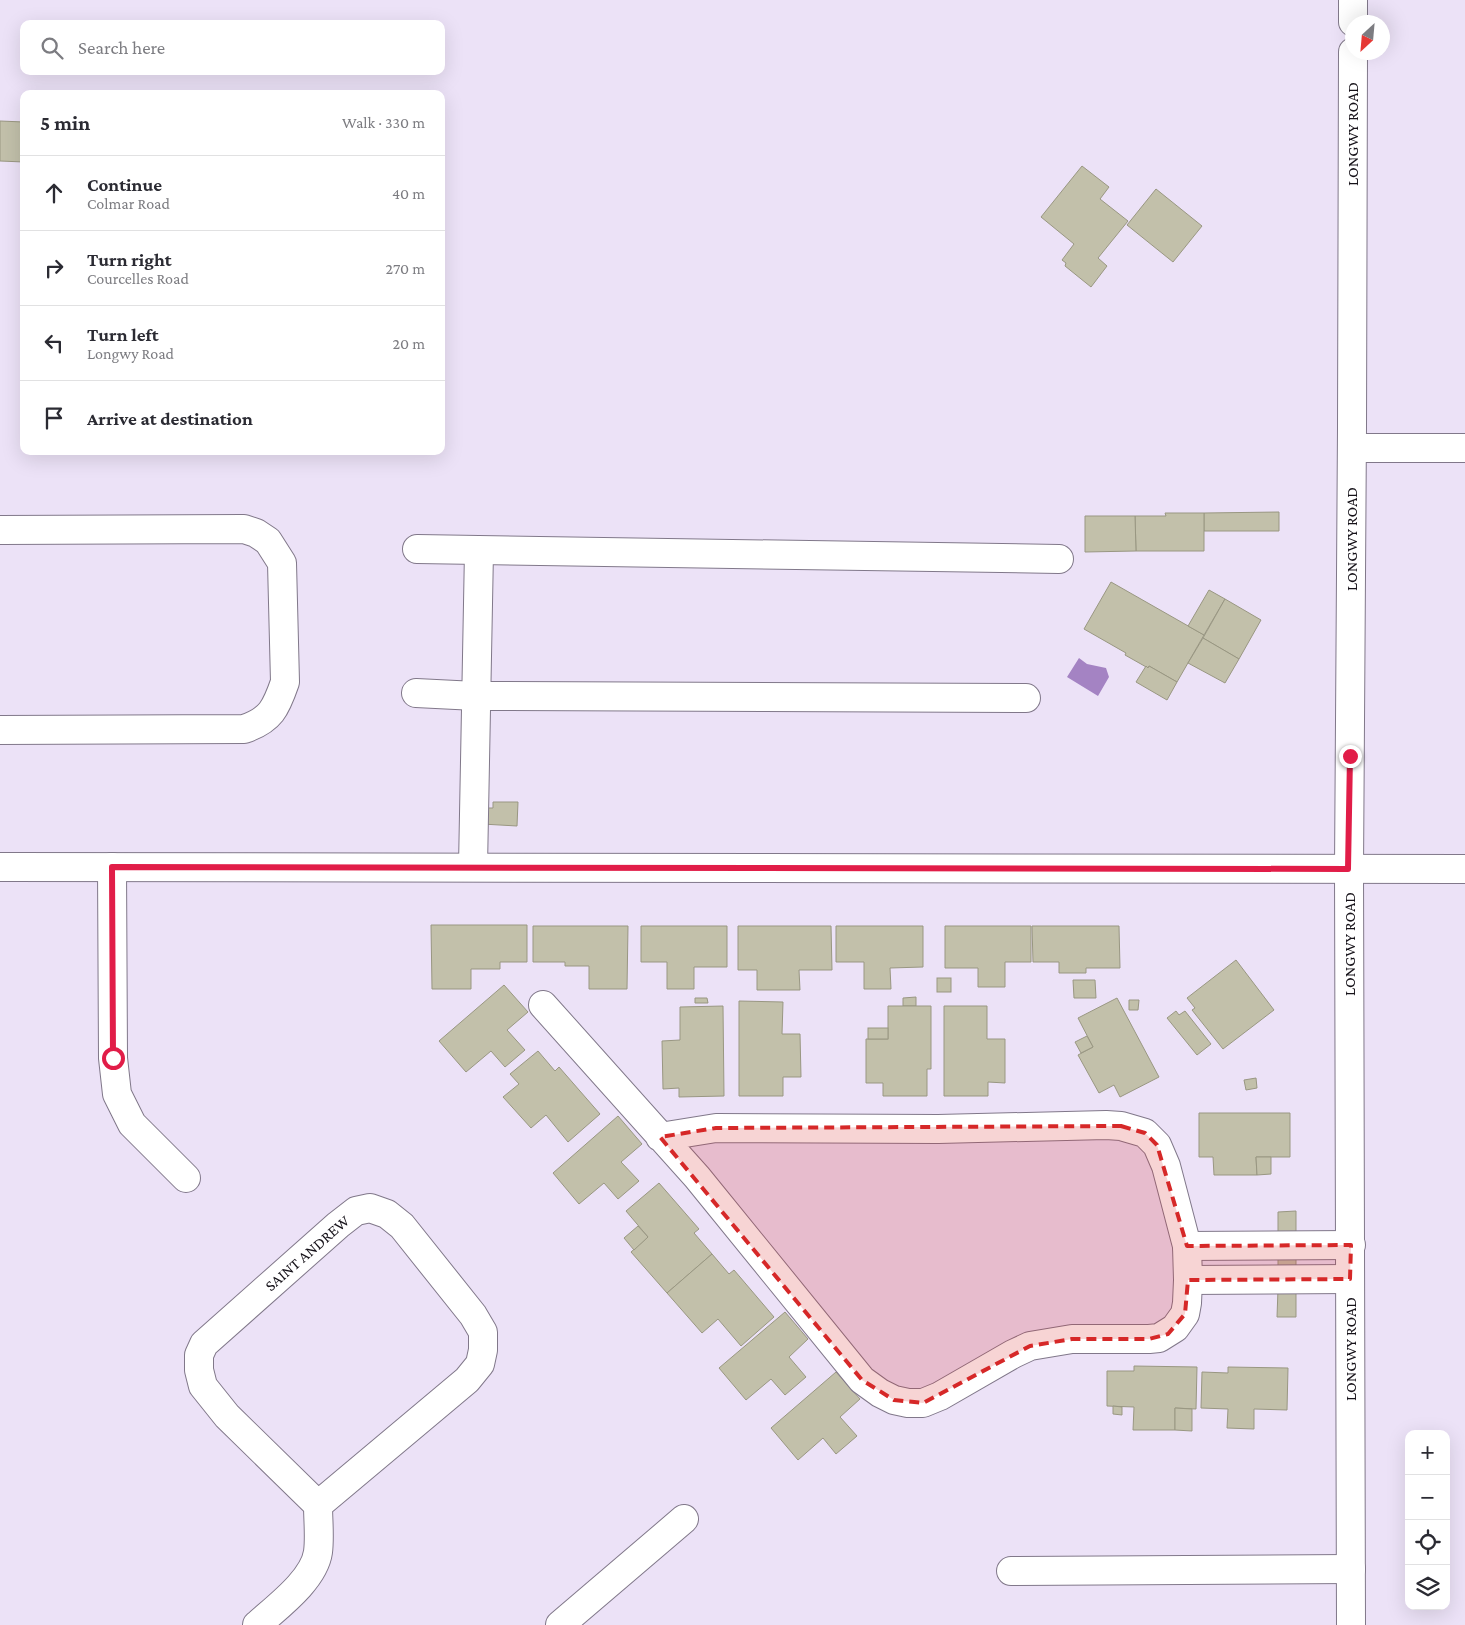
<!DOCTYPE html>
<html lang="en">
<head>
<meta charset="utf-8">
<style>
	:root { --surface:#fff; --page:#f2f2f3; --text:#2b2b33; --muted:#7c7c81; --line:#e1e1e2 }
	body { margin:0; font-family:"Crimson Pro",serif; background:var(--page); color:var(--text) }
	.controls { position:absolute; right:15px; bottom:15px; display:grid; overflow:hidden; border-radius:10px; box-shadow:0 5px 20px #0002 }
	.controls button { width:45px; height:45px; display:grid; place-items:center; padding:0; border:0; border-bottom:1px solid var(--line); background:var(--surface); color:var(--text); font:25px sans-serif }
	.compass { position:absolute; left:1345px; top:15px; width:45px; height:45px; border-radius:50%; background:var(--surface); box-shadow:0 5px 20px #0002; rotate:206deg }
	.stop { position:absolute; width:15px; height:15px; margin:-11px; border:4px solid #e11d48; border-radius:50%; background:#fff }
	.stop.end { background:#e11d48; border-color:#fff; box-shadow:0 1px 5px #0008 }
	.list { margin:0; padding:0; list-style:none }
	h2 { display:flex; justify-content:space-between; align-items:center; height:65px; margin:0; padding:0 20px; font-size:21px }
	h2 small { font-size:16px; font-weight:400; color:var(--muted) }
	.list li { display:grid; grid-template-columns:32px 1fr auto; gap:15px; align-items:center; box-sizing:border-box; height:75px; padding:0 20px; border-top:1px solid var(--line) }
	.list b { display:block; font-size:19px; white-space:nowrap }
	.list p { margin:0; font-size:16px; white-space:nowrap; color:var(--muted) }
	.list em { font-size:16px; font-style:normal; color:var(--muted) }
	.icon { flex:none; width:28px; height:28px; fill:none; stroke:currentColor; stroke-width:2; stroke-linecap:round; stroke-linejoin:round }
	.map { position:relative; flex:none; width:1465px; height:1625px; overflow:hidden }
	.search { position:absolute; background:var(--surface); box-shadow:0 5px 20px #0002; left:20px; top:20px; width:425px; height:55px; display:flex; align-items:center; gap:12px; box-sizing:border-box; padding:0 18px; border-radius:10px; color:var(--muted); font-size:19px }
	.panel { position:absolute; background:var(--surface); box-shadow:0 5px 20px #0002; left:20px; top:90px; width:425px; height:365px; border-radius:10px }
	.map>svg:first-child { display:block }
</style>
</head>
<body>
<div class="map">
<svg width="1465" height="1625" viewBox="0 0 1465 1625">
	<rect width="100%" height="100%" fill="#ece2f7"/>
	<polygon fill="#a483c3" points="1079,658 1087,664 1106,668 1109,677 1098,696 1067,677"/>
	<g fill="#c2c0aa" stroke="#999782">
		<polygon points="0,121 24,122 24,162 0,161"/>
		<polygon points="1082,166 1109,187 1100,199 1128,221 1098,258 1107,266 1091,287 1065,266 1066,263 1062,260 1074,244 1041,217"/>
		<polygon points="1156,189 1202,226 1173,262 1127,225"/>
		<polygon points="1279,512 1279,531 1204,531 1204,513"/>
		<polygon points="1165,513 1204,513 1204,551 1136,551 1135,516 1166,516"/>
		<polygon points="1085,516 1135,516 1136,551 1085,552"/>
		<polygon points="1111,582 1204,635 1177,682 1149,666 1148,668 1125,655 1126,653 1084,629"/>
		<polygon points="1209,590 1225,599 1204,635 1188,626"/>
		<polygon points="1225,599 1261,620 1239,659 1203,638"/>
		<polygon points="1203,638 1239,659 1225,683 1188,663"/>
		<polygon points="1146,666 1148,668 1149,666 1177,682 1167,700 1136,682"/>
		<polygon points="493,802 518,802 517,826 482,824 482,808 493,808"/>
		<polygon points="431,925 527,925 527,962 500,962 500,969 471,969 471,989 432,989"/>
		<polygon points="533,926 628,926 627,989 589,989 589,966 565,966 565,962 533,962"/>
		<polygon points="641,926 727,926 727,967 694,967 694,989 667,989 667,962 641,962"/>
		<polygon points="738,926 831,926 832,970 799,970 800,990 757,990 757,970 738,970"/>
		<polygon points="836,926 923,926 923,967 890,968 891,989 864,989 864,962 836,962"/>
		<polygon points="945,926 1031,926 1031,962 1005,962 1005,987 978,987 978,968 945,968"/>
		<polygon points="1032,926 1119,926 1120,968 1086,968 1086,973 1059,973 1059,962 1033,962"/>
		<polygon points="1236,960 1274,1010 1223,1049 1192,1010 1195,1008 1187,998"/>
		<rect x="937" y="978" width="14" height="14"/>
		<polygon points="1073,980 1095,980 1096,998 1074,998"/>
		<polygon points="504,985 528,1012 507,1030 525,1050 505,1067 491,1051 466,1072 439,1041"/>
		<polygon points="916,997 916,1006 903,1006 903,998"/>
		<polygon points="695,998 707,998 708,1003 695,1003"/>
		<polygon points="1117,998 1159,1077 1120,1097 1114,1085 1099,1093 1078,1055 1093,1047 1078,1018"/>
		<polygon points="1129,1000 1139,1000 1138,1010 1129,1010"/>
		<polygon points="739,1001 783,1002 782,1034 800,1034 801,1077 783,1077 783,1096 739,1096"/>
		<polygon points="723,1006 724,1096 679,1097 679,1088 663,1089 662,1041 680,1040 680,1007"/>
		<polygon points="888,1006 931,1006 931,1069 927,1069 927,1096 883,1096 883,1083 866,1083 866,1039 888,1039"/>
		<polygon points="944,1006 987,1006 987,1039 1005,1039 1005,1083 988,1082 988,1096 944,1096"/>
		<polygon points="1176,1011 1179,1015 1185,1011 1211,1044 1197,1055 1167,1018"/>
		<rect x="868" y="1028" width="20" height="11"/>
		<polygon points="1087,1036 1093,1047 1081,1053 1075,1042"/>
		<polygon points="538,1051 555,1071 559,1067 600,1114 568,1142 546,1115 531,1128 503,1097 519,1084 510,1074"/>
		<polygon points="1256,1078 1257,1088 1246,1090 1244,1080"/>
		<polygon points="1199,1113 1290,1113 1290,1157 1256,1157 1257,1175 1214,1175 1213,1157 1199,1157"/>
		<polygon points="618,1116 642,1144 621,1162 639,1181 618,1199 604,1183 579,1204 553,1173"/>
		<polygon points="1256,1157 1271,1157 1271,1174 1257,1175"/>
		<polygon points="659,1183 699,1229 694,1233 712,1254 667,1293 631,1252 648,1237 626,1211"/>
		<polygon points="1296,1211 1296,1239 1278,1239 1278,1212"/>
		<polygon points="638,1226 648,1237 634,1250 624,1238"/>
		<polygon points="712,1254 729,1274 734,1270 774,1317 741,1346 718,1319 702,1333 667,1293"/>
		<polygon points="1278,1255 1296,1255 1296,1274 1278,1273"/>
		<polygon points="1278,1289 1296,1290 1296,1317 1277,1317"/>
		<polygon points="785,1312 808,1339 789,1357 806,1377 785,1395 771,1379 746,1400 719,1368"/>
		<polygon points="1134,1366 1197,1367 1196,1409 1175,1408 1175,1430 1133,1430 1134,1407 1107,1406 1107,1371 1134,1371"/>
		<polygon points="1228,1367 1288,1368 1287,1410 1254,1409 1254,1429 1227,1428 1228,1409 1201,1408 1202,1372 1228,1373"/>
		<polygon points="836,1372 860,1399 840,1417 857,1436 836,1454 823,1438 798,1460 771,1428"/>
		<polygon points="1113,1406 1122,1407 1122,1415 1113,1414"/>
		<polygon points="1175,1408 1192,1409 1192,1431 1175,1430"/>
	</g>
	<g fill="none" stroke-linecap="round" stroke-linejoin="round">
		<g stroke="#81788a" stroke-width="30">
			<g id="minor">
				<polyline points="1353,22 1353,0"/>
				<polyline points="1352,448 1465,448"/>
				<path d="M0,530L244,529L256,533L268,541L282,563L285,682C276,708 271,720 244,729L0,730"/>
				<polyline points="417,549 1059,559"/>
				<polyline points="416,693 476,696 1026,698"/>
				<polyline points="0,867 1465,869"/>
				<polyline points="112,867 113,1058 117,1094 132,1124 186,1178"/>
				<polyline points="473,867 479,551"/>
				<polyline points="543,1005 697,1177 862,1380 880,1393 894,1400 908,1403 923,1403 940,1396 1013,1354 1030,1346 1072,1339 1149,1339 1159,1338 1175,1328 1185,1314 1187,1303 1188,1280 1187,1246 1166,1166 1157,1145 1145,1133 1121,1126 1106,1125 938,1129 716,1128 660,1137"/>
				<polyline points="1187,1246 1351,1245"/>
				<polyline points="1188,1280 1350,1279"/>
				<polyline points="1011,1571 1351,1569"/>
				<path d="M257,1625C277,1607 314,1580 318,1552C320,1537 318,1520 318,1505L467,1380L480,1364L483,1350V1332L473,1315L402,1226L387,1214L370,1208L356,1211L338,1225L204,1344L199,1355V1370L203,1386L227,1416L318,1505"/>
				<polyline points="560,1625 684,1519"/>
				<polyline points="1351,1625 1349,869 1352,428 1353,52"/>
			</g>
		</g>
		<use href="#minor" stroke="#fff" stroke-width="28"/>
	</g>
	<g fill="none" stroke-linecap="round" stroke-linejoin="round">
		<polyline stroke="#e11d48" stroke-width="6" points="113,1058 112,867 1348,869 1350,756"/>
	</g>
	<path fill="#d62828" fill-opacity="0.2" stroke="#d62828" stroke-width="4" stroke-dasharray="10 6" stroke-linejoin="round" d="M1121,1126L1145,1133L1157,1145L1187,1246L1351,1245L1350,1279L1188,1280L1185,1314L1168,1334L1149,1339H1072L1030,1346L923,1403L894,1400L862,1380L660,1137L716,1128Z"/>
	<g text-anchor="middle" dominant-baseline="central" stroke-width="5" stroke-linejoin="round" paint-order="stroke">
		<g font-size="16" fill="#161219" stroke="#fff">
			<text transform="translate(1352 134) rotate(-90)">LONGWY ROAD</text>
			<text transform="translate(1351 539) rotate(-90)">LONGWY ROAD</text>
			<text transform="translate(1349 944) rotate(-90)">LONGWY ROAD</text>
			<text transform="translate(307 1253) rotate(-41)">SAINT ANDREW</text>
			<text transform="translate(1350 1349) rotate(-90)">LONGWY ROAD</text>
		</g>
	</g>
</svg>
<div class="controls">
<button>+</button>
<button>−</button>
<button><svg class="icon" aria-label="locate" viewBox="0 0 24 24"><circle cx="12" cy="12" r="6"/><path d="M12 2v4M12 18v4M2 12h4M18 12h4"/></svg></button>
<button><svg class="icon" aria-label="layers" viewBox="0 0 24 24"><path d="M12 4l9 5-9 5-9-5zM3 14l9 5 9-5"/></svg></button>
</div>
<svg class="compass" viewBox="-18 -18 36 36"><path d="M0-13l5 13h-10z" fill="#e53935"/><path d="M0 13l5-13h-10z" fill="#7c7c81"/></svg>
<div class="stop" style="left:113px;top:1058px"></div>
<div class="stop end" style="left:1350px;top:756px"></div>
<div class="search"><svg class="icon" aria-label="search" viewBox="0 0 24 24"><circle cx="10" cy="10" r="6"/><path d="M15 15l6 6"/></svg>Search here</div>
<section class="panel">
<h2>5 min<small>Walk · 330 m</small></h2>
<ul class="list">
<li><svg class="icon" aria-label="ahead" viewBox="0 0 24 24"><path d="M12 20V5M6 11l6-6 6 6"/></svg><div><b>Continue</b><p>Colmar Road</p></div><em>40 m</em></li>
<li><svg class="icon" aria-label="right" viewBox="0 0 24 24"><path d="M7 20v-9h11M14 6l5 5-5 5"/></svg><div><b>Turn right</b><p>Courcelles Road</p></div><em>270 m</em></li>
<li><svg class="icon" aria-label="left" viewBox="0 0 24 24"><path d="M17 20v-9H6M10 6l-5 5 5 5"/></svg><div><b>Turn left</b><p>Longwy Road</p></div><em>20 m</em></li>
<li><svg class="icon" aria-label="arrive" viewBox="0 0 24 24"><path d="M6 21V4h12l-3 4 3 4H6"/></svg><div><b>Arrive at destination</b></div></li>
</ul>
</section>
</div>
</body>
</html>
